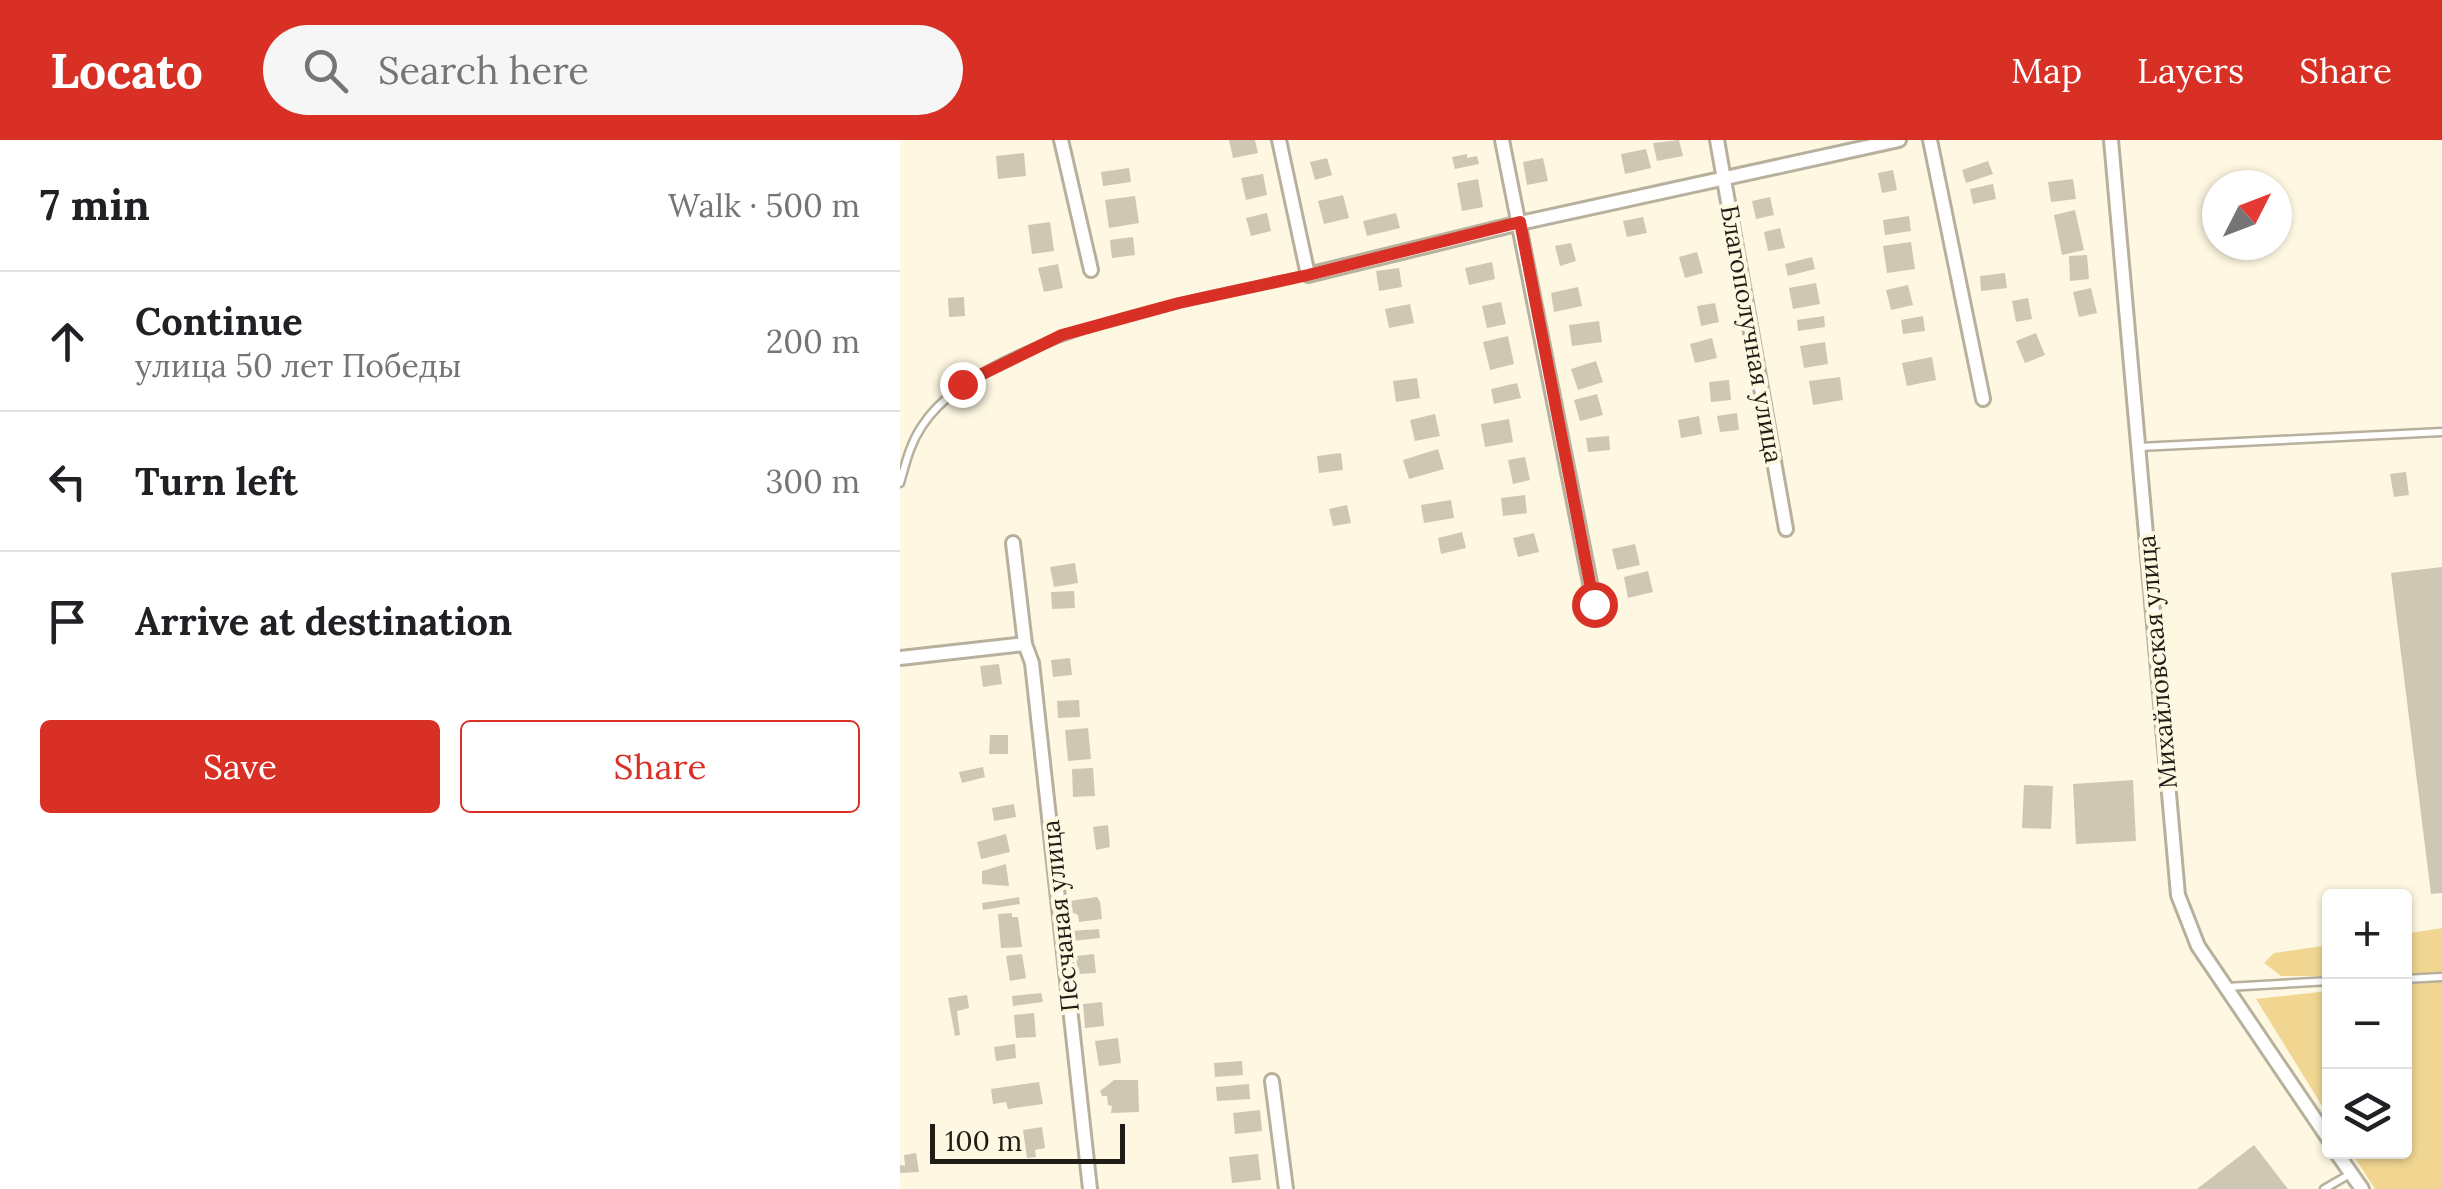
<!DOCTYPE html>
<html lang="en">
<head>
<meta charset="utf-8">
<style>
	:root { --surface:#fff; --page:#f6f6f6; --text:#202124; --muted:#757577; --line:#e0e0e0; --accent:#d93025 }
	body { margin:0; font-family:Lora,serif; background:var(--page); color:var(--text) }
	.controls { position:absolute; right:30px; bottom:30px; display:grid; overflow:hidden; border-radius:10px; box-shadow:0 2px 8px #0004 }
	.controls button { width:90px; height:90px; display:grid; place-items:center; padding:0; border:0; border-bottom:2px solid var(--line); background:var(--surface); color:var(--text); font:50px sans-serif }
	.compass { position:absolute; left:1302px; top:30px; width:90px; height:90px; border-radius:50%; background:var(--surface); box-shadow:0 2px 8px #0004; rotate:48deg }
	.scale { position:absolute; left:30px; bottom:25px; width:195px; box-sizing:border-box; padding-left:10px; border:5px solid #201d16; border-top:0; font-size:28px; line-height:35px; white-space:nowrap; color:#201d16; -webkit-text-stroke:8px #fef7e2; paint-order:stroke }
	.stop { position:absolute; width:30px; height:30px; margin:-22px; border:8px solid #d93025; border-radius:50%; background:#fff }
	.stop.end { background:#d93025; border-color:#fff; box-shadow:0 2px 10px #0008 }
	.list { margin:0; padding:0; list-style:none }
	h2 { display:flex; justify-content:space-between; align-items:center; height:130px; margin:0; padding:0 40px; font-size:42px }
	h2 small { font-size:32px; font-weight:400; color:var(--muted) }
	.list li { display:grid; grid-template-columns:65px 1fr auto; gap:30px; align-items:center; box-sizing:border-box; height:140px; padding:0 40px; border-top:2px solid var(--line) }
	.list b { display:block; font-size:38px; white-space:nowrap }
	.list p { margin:0; font-size:32px; white-space:nowrap; color:var(--muted) }
	.list em { font-size:32px; font-style:normal; color:var(--muted) }
	.actions { display:flex; gap:20px; padding:30px 40px }
	.actions a { flex:1; padding:22px 0; border:2px solid var(--accent); border-radius:10px; text-align:center; font-size:35px; color:var(--accent) }
	.actions .main { background:var(--accent); color:#fff }
	.icon { flex:none; width:55px; height:55px; fill:none; stroke:currentColor; stroke-width:2; stroke-linecap:round; stroke-linejoin:round }
	.map { position:relative; flex:none; width:1542px; height:1049px; overflow:hidden }
	header { display:flex; align-items:center; gap:60px; box-sizing:border-box; height:140px; padding:0 50px; background:var(--accent); color:#fff }
	header strong { font-size:48px }
	nav { display:flex; gap:55px; margin-inline-start:auto; font-size:35px }
	.search { width:700px; height:90px; background:var(--page); display:flex; align-items:center; gap:25px; box-sizing:border-box; padding:0 35px; border-radius:55px; color:var(--muted); font-size:38px }
	main { display:flex }
	aside { flex:1; background:var(--surface) }
	.map>svg:first-child { display:block }
</style>
</head>
<body>
<header>
<strong>Locato</strong>
<div class="search"><svg class="icon" aria-label="search" viewBox="0 0 24 24"><circle cx="10" cy="10" r="6"/><path d="M15 15l6 6"/></svg>Search here</div>
<nav><a>Map</a><a>Layers</a><a>Share</a></nav>
</header>
<main>
<aside>
<h2>7 min<small>Walk · 500 m</small></h2>
<ul class="list">
<li><svg class="icon" aria-label="ahead" viewBox="0 0 24 24"><path d="M12 20V5M6 11l6-6 6 6"/></svg><div><b>Continue</b><p>улица 50 лет Победы</p></div><em>200 m</em></li>
<li><svg class="icon" aria-label="left" viewBox="0 0 24 24"><path d="M17 20v-9H6M10 6l-5 5 5 5"/></svg><div><b>Turn left</b></div><em>300 m</em></li>
<li><svg class="icon" aria-label="arrive" viewBox="0 0 24 24"><path d="M6 21V4h12l-3 4 3 4H6"/></svg><div><b>Arrive at destination</b></div></li>
</ul>
<div class="actions"><a class="main">Save</a><a>Share</a></div>
</aside>
<div class="map">
<svg width="1542" height="1049" viewBox="0 0 1542 1049">
	<rect width="100%" height="100%" fill="#fef7e2"/>
	<g fill="#f1d691">
		<polygon points="1542,788 1542,833 1505,836 1504,794"/>
		<polygon points="1429,805 1429,836 1381,836 1364,823 1374,813"/>
		<polygon points="1542,840 1542,1049 1475,1049 1451,1012 1504,1012 1505,844"/>
		<polygon points="1429,851 1430,851 1429,977 1356,859"/>
	</g>
	<g fill="#cec7b3">
		<polygon points="329,0 355,0 358,13 333,18"/>
		<polygon points="779,0 783,16 757,21 753,3"/>
		<polygon points="746,9 751,28 725,34 721,14"/>
		<polygon points="124,13 126,36 98,39 96,16"/>
		<polygon points="567,14 567,18 577,16 579,24 555,29 552,17"/>
		<polygon points="427,18 432,35 415,40 410,22"/>
		<polygon points="643,18 648,41 627,45 623,22"/>
		<polygon points="1088,21 1093,34 1066,43 1062,30"/>
		<polygon points="229,28 231,42 203,46 201,32"/>
		<polygon points="993,30 997,50 982,53 978,33"/>
		<polygon points="363,34 367,55 346,60 341,38"/>
		<polygon points="578,39 583,67 562,71 557,43"/>
		<polygon points="1173,39 1176,59 1151,62 1148,42"/>
		<polygon points="1093,44 1096,59 1073,64 1070,49"/>
		<polygon points="443,55 449,78 424,84 418,61"/>
		<polygon points="235,56 239,83 209,88 205,60"/>
		<polygon points="870,57 874,75 856,79 852,61"/>
		<polygon points="1175,70 1184,110 1162,115 1154,75"/>
		<polygon points="367,73 371,91 351,96 346,78"/>
		<polygon points="496,73 500,88 467,96 463,81"/>
		<polygon points="1009,76 1011,91 985,95 983,80"/>
		<polygon points="743,77 747,93 727,97 723,81"/>
		<polygon points="150,82 154,111 132,114 128,85"/>
		<polygon points="880,88 885,108 868,111 864,92"/>
		<polygon points="233,97 235,115 212,118 210,100"/>
		<polygon points="1011,102 1015,129 987,133 983,106"/>
		<polygon points="671,103 676,121 660,126 655,106"/>
		<polygon points="797,112 803,133 785,138 779,117"/>
		<polygon points="1187,115 1189,139 1170,141 1169,116"/>
		<polygon points="912,117 915,129 888,136 885,124"/>
		<polygon points="592,122 595,139 569,145 565,128"/>
		<polygon points="158,124 163,148 144,152 138,128"/>
		<polygon points="499,128 502,147 479,151 476,131"/>
		<polygon points="1105,133 1107,148 1081,151 1080,136"/>
		<polygon points="916,143 920,164 893,169 889,148"/>
		<polygon points="1008,145 1013,165 991,170 986,150"/>
		<polygon points="678,147 682,166 654,172 651,153"/>
		<polygon points="1191,148 1197,173 1179,177 1173,152"/>
		<polygon points="64,157 65,176 49,177 48,158"/>
		<polygon points="1128,158 1132,179 1116,182 1112,161"/>
		<polygon points="601,162 606,184 587,188 582,166"/>
		<polygon points="815,163 819,182 801,186 797,166"/>
		<polygon points="510,164 514,183 489,188 485,169"/>
		<polygon points="924,176 925,187 898,191 897,180"/>
		<polygon points="1023,176 1025,191 1003,194 1001,180"/>
		<polygon points="699,181 702,202 672,206 669,185"/>
		<polygon points="1136,193 1145,215 1125,223 1116,201"/>
		<polygon points="608,196 614,224 590,230 583,202"/>
		<polygon points="812,198 817,218 795,223 790,204"/>
		<polygon points="925,202 928,224 904,228 900,206"/>
		<polygon points="1032,217 1036,240 1007,246 1002,223"/>
		<polygon points="696,221 703,242 678,250 671,229"/>
		<polygon points="940,237 943,260 913,265 909,241"/>
		<polygon points="517,238 520,258 496,262 493,241"/>
		<polygon points="829,240 831,260 811,262 809,242"/>
		<polygon points="617,243 621,258 594,264 591,249"/>
		<polygon points="697,254 703,275 680,281 674,260"/>
		<polygon points="837,273 839,290 820,292 817,276"/>
		<polygon points="535,274 540,296 515,301 510,280"/>
		<polygon points="799,276 802,294 781,298 778,280"/>
		<polygon points="609,279 613,302 585,307 581,284"/>
		<polygon points="709,296 710,310 688,312 686,298"/>
		<polygon points="538,309 544,329 509,339 503,320"/>
		<polygon points="441,313 443,330 419,333 417,316"/>
		<polygon points="625,317 630,340 613,344 608,320"/>
		<polygon points="1506,332 1509,355 1494,357 1490,334"/>
		<polygon points="625,355 627,373 603,376 601,358"/>
		<polygon points="551,360 554,378 524,383 521,365"/>
		<polygon points="447,365 451,383 433,386 429,369"/>
		<polygon points="562,392 566,408 541,414 538,398"/>
		<polygon points="634,393 639,412 618,417 613,398"/>
		<polygon points="735,404 740,425 717,430 712,409"/>
		<polygon points="175,423 178,443 154,447 150,427"/>
		<polygon points="1542,427 1542,753 1531,754 1491,433"/>
		<polygon points="748,431 753,452 728,458 724,437"/>
		<polygon points="174,451 175,468 152,469 151,452"/>
		<polygon points="170,518 172,535 153,537 151,520"/>
		<polygon points="99,524 102,544 83,547 80,526"/>
		<polygon points="179,560 180,577 158,578 157,561"/>
		<polygon points="188,588 191,619 168,621 165,590"/>
		<polygon points="90,595 108,595 108,614 89,614"/>
		<polygon points="83,627 85,637 62,643 59,632"/>
		<polygon points="193,628 195,656 173,657 172,629"/>
		<polygon points="1233,640 1236,701 1176,704 1173,644"/>
		<polygon points="1124,645 1153,646 1151,689 1122,688"/>
		<polygon points="114,664 116,677 94,681 92,668"/>
		<polygon points="208,685 210,707 196,710 193,687"/>
		<polygon points="106,694 110,712 81,719 77,702"/>
		<polygon points="106,724 109,746 82,744 82,731"/>
		<polygon points="119,757 120,764 83,770 82,763"/>
		<polygon points="197,757 200,762 202,779 179,782 178,775 171,772 169,761"/>
		<polygon points="112,773 112,777 118,777 122,807 101,808 98,774"/>
		<polygon points="199,789 200,798 172,801 171,791"/>
		<polygon points="122,814 126,838 110,841 106,816"/>
		<polygon points="194,814 196,833 178,834 176,816"/>
		<polygon points="141,853 143,862 113,866 112,856"/>
		<polygon points="67,855 69,868 57,871 60,895 55,896 48,858"/>
		<polygon points="202,862 204,886 185,888 183,864"/>
		<polygon points="134,873 136,897 116,898 114,875"/>
		<polygon points="218,898 221,923 199,926 195,901"/>
		<polygon points="115,904 116,918 96,921 94,907"/>
		<polygon points="342,921 343,935 315,937 314,923"/>
		<polygon points="214,940 238,940 239,972 211,973 212,966 208,965 207,956 202,956 200,951"/>
		<polygon points="139,942 143,964 108,969 106,962 93,964 91,949"/>
		<polygon points="349,944 350,959 317,961 316,947"/>
		<polygon points="360,970 362,991 335,994 333,973"/>
		<polygon points="142,987 145,1008 135,1010 136,1017 127,1018 123,990"/>
		<polygon points="1354,1005 1388,1049 1297,1049"/>
		<polygon points="16,1013 19,1032 0,1033 0,1025 5,1026 4,1015"/>
		<polygon points="358,1014 361,1040 332,1043 329,1017"/>
	</g>
	<g fill="none" stroke-linecap="round" stroke-linejoin="round">
		<g stroke="#b7b09d" stroke-width="11">
			<g id="service">
				<polyline points="1239,307 1542,292"/>
				<path d="M0,343C6,322 10,304 22,286C80,196 305,157 407,135"/>
				<polyline points="1504,839 1542,837"/>
				<polyline points="1327,847 1430,841"/>
				<polyline points="1424,1049 1450,1034"/>
			</g>
		</g>
		<g stroke="#b7b09d" stroke-width="18">
			<g id="minor">
				<polyline points="161,0 191,130"/>
				<polyline points="379,0 408,135 620,83 999,0"/>
				<polyline points="602,0 694,463"/>
				<polyline points="817,0 886,389"/>
				<polyline points="1030,0 1083,259"/>
				<polyline points="1211,0 1278,755 1298,806 1430,1001"/>
				<polyline points="113,403 125,504 132,523 190,1049"/>
				<polyline points="0,518 125,504"/>
				<polyline points="372,941 386,1049"/>
				<polyline points="1436,1012 1462,1049"/>
			</g>
		</g>
		<use href="#service" stroke="#fff" stroke-width="6"/>
		<use href="#minor" stroke="#fff" stroke-width="12"/>
	</g>
	<g fill="none" stroke-linecap="round" stroke-linejoin="round">
		<polyline stroke="#d93025" stroke-width="12" points="62,244 162,195 279,163 408,135 620,82 694,464"/>
	</g>
	<g text-anchor="middle" dominant-baseline="central" stroke-width="8" stroke-linejoin="round" paint-order="stroke">
		<g font-size="25" fill="#201d16" stroke="#fef7e2">
			<text transform="translate(852 194) rotate(80)">Благополучная улица</text>
			<text transform="translate(1257 522) rotate(-95)">Михайловская улица</text>
			<text transform="translate(160 776) rotate(-96)">Песчаная улица</text>
		</g>
	</g>
</svg>
<div class="controls">
<button>+</button>
<button>−</button>
<button><svg class="icon" aria-label="layers" viewBox="0 0 24 24"><path d="M12 4l9 5-9 5-9-5zM3 14l9 5 9-5"/></svg></button>
</div>
<svg class="compass" viewBox="-18 -18 36 36"><path d="M0-13l5 13h-10z" fill="#e53935"/><path d="M0 13l5-13h-10z" fill="#757577"/></svg>
<div class="scale">100 m</div>
<div class="stop" style="left:694px;top:464px"></div>
<div class="stop end" style="left:62px;top:244px"></div>
</div>
</main>
</body>
</html>
